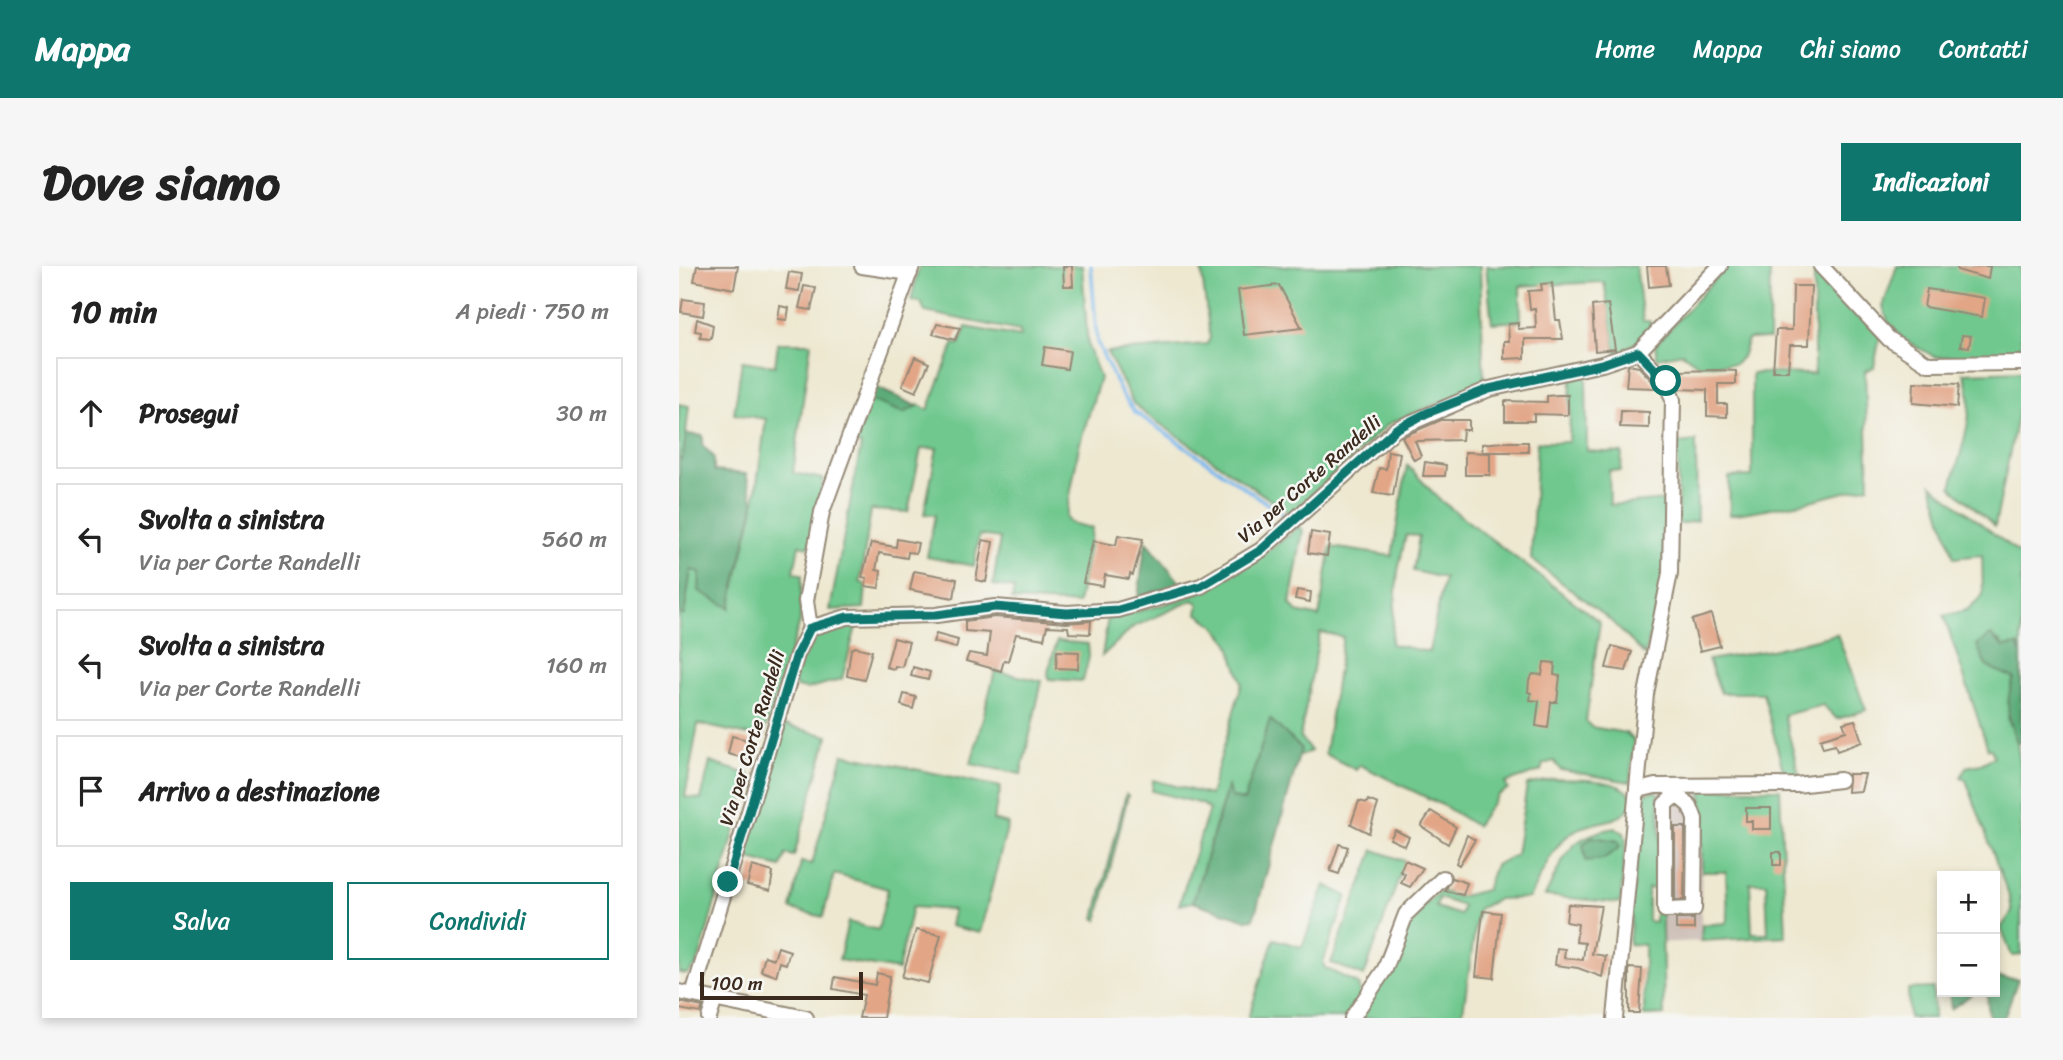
<!DOCTYPE html>
<html lang="it">
<head>
<meta charset="utf-8">
<style>
	:root { --surface:#fff; --page:#f6f6f6; --text:#222; --muted:#767676; --line:#e0e0e0; --accent:#0f766e }
	body { margin:0; font-family:Sriracha,sans-serif; background:var(--page); color:var(--text) }
	.controls { position:absolute; right:21px; bottom:21px; display:grid; overflow:hidden; border-radius:0px; box-shadow:0 4px 10px #0003 }
	.controls button { width:63px; height:63px; display:grid; place-items:center; padding:0; border:0; border-bottom:2px solid var(--line); background:var(--surface); color:var(--text); font:35px sans-serif }
	.scale { position:absolute; left:21px; bottom:18px; width:163px; box-sizing:border-box; padding-left:7px; border:4px solid #3b2a1e; border-top:0; font-size:19px; line-height:24px; white-space:nowrap; color:#3b2a1e; -webkit-text-stroke:5px #f6f6f2; paint-order:stroke }
	.stop { position:absolute; width:21px; height:21px; margin:-16px; border:5px solid #0f766e; border-radius:50%; background:#fff }
	.stop.end { background:#0f766e; border-color:#fff; box-shadow:0 2px 7px #0008 }
	.list { margin:0; padding:0; list-style:none }
	h2 { display:flex; justify-content:space-between; align-items:center; height:91px; margin:0; padding:0 28px; font-size:30px }
	h2 small { font-size:23px; font-weight:400; color:var(--muted) }
	.list li { display:grid; grid-template-columns:46px 1fr auto; gap:21px; align-items:center; box-sizing:border-box; height:112px; margin:0 14px 14px; padding:0 14px; border:2px solid var(--line); border-radius:0px }
	.list b { display:block; font-size:26px; white-space:nowrap }
	.list p { margin:0; font-size:23px; white-space:nowrap; color:var(--muted) }
	.list em { font-size:23px; font-style:normal; color:var(--muted) }
	.actions { display:flex; gap:14px; padding:21px 28px }
	.actions a { flex:1; padding:16px 0; border:2px solid var(--accent); border-radius:0px; text-align:center; font-size:24px; color:var(--accent) }
	.actions .main { background:var(--accent); color:#fff }
	.icon { flex:none; width:38px; height:38px; fill:none; stroke:currentColor; stroke-width:2; stroke-linecap:round; stroke-linejoin:round }
	.map { position:relative; flex:none; width:1342px; height:752px; overflow:hidden; border-radius:0px }
	header { display:flex; align-items:center; gap:42px; box-sizing:border-box; height:98px; padding:0 35px; background:var(--accent); color:#fff }
	header strong { font-size:33px }
	nav { display:flex; gap:38px; margin-inline-start:auto; font-size:24px }
	.intro { display:flex; align-items:center; justify-content:space-between; box-sizing:border-box; height:168px; padding:0 42px }
	h1 { margin:0; font-size:49px }
	.button { padding:18px 32px; border-radius:0px; background:var(--accent); color:#fff; font-size:24px; font-weight:700 }
	main { display:flex; gap:42px; padding:0 42px }
	aside { flex:1; background:var(--surface); border-radius:0px; box-shadow:0 4px 10px #0003 }
	.map>svg:first-child { display:block }
</style>
</head>
<body>
<header>
<strong>Mappa</strong>
<nav><a>Home</a><a>Mappa</a><a>Chi siamo</a><a>Contatti</a></nav>
</header>
<div class="intro"><h1>Dove siamo</h1><a class="button">Indicazioni</a></div>
<main>
<aside>
<h2>10 min<small>A piedi · 750 m</small></h2>
<ul class="list">
<li><svg class="icon" aria-label="ahead" viewBox="0 0 24 24"><path d="M12 20V5M6 11l6-6 6 6"/></svg><div><b>Prosegui</b></div><em>30 m</em></li>
<li><svg class="icon" aria-label="left" viewBox="0 0 24 24"><path d="M17 20v-9H6M10 6l-5 5 5 5"/></svg><div><b>Svolta a sinistra</b><p>Via per Corte Randelli</p></div><em>560 m</em></li>
<li><svg class="icon" aria-label="left" viewBox="0 0 24 24"><path d="M17 20v-9H6M10 6l-5 5 5 5"/></svg><div><b>Svolta a sinistra</b><p>Via per Corte Randelli</p></div><em>160 m</em></li>
<li><svg class="icon" aria-label="arrive" viewBox="0 0 24 24"><path d="M6 21V4h12l-3 4 3 4H6"/></svg><div><b>Arrivo a destinazione</b></div></li>
</ul>
<div class="actions"><a class="main">Salva</a><a>Condividi</a></div>
</aside>
<div class="map">
<svg width="1342" height="752" viewBox="0 0 1342 752">
	<rect width="100%" height="100%" fill="#f6f6f2"/>
	<filter id="ink" filterUnits="userSpaceOnUse"><feTurbulence type="fractalNoise" baseFrequency=".0143" numOctaves="2"/><feDisplacementMap in="SourceGraphic" scale="14" xChannelSelector="R" yChannelSelector="G"/><feConvolveMatrix kernelMatrix="1 2 1 2 8 2 1 2 1" color-interpolation-filters="sRGB"/></filter>
	<filter id="wash" filterUnits="userSpaceOnUse"><feTurbulence type="fractalNoise" baseFrequency=".00686" numOctaves="4" result="noise"/><feDisplacementMap in="SourceGraphic" scale="28" xChannelSelector="R" yChannelSelector="G"/><feGaussianBlur stdDeviation="1.57" result="paint"/><feColorMatrix in="noise" values="0 0 0 0 0 0 0 0 0 0 0 0 0 0 0 0 0 1.4 0 .05"/><feComposite in="paint" operator="in"/></filter>
	<g filter="url(#wash)">
		<rect width="100%" height="100%" fill="#eee8d0"/>
		<polygon fill="#cec1ba" points="1023,523 1022,675 982,677 980,532 977,524"/>
		<g fill="#6fc88e" stroke="#557956" stroke-width="2" fill-rule="evenodd">
			<polygon points="240,0 403,0 409,80 421,112 400,180 387,252 391,257 413,262 399,338 333,334 335,322 314,319 321,272 300,269 295,300 248,291 256,249 245,248 258,182 242,183 229,246 192,244 181,316 187,319 185,342 151,344 182,179 170,175 188,133 238,141 239,138 249,144 275,77 280,79 287,61 342,71 341,65 246,46 242,36 232,35"/>
			<polygon points="522,0 801,0 805,118 709,158 612,248 464,146 454,137 428,86 528,78 531,72"/>
			<polygon points="807,0 957,0 964,55 970,55 977,62 944,86 937,87 925,16 841,20 842,55 813,57"/>
			<polygon points="1048,0 1091,0 1090,73 1069,73 1063,91 1056,98 1020,99 1003,87 978,92 976,79"/>
			<polygon points="1135,0 1201,70 1195,101 1186,105 1190,220 1123,237 1051,249 1050,211 1073,210 1073,107 1135,108"/>
			<polygon points="1218,0 1342,0 1342,90 1256,91 1224,73 1209,56 1204,40"/>
			<polygon points="99,77 132,77 114,207 145,213 130,281 120,279 115,306 123,309 121,356 83,472 19,458 6,531 22,533 31,496 71,509 22,687 17,700 8,708 0,707 0,348 5,348 11,304 21,305 51,342 74,246 87,153 55,148 63,95 96,100"/>
			<path d="M1342,105V131L1316,260L1272,221C1281,186 1300,142 1285,107Z"/>
			<polygon points="907,109 908,185 943,187 942,205 930,204 931,239 987,234 986,309 966,389 930,353 852,293 858,176 890,176 892,112"/>
			<polygon points="0,138 10,140 4,193 0,193"/>
			<polygon points="1017,175 1018,255 999,258 999,177"/>
			<path d="M728,199L761,234L921,356L907,455L912,461L947,467L955,474L951,516L882,504L875,495L864,498L862,505L826,517L829,523L819,529L797,560L765,540L681,499L677,504L646,488L664,371L641,366L621,471L632,485L620,490L622,482L591,454L565,535L552,531L548,521L514,636L500,639L530,543L523,538L473,525L474,514L531,529L563,417L550,377L535,359L518,347L520,338L514,334L454,361L423,390L429,351C508,339 559,311 620,261L624,264L611,338L618,346L640,351L652,281L713,290ZM727,269L740,270L734,305L765,312L750,386L712,378L719,305Z"/>
			<polygon points="1253,219 1342,289 1342,388 1339,379 1325,381 1320,374 1335,412 1329,453 1338,476 1342,503 1342,689 1333,690 1322,662 1333,646 1331,633 1287,514 1282,511 1287,501 1302,498 1315,491 1312,483 1309,483 1265,350 1288,344 1304,329 1303,289 1275,292"/>
			<polygon points="174,356 177,361 163,413 128,423 117,421 115,411 132,367"/>
			<polygon points="1158,368 1187,444 1158,453 1144,439 1105,449 1121,513 1106,512 1084,427 1042,427 1029,394 1092,384"/>
			<polygon points="378,375 409,378 410,391 404,415 370,413 369,406"/>
			<polygon points="316,405 363,415 342,508 292,498"/>
			<polygon points="102,458 149,470 115,590 107,588 102,601 63,591"/>
			<polygon points="164,488 322,521 314,554 329,558 301,667 271,660 274,644 233,641 219,704 160,694 169,656 199,664 209,623 155,608 144,651 112,643 122,596 133,598"/>
			<path d="M875,513C899,514 939,511 954,531C951,559 917,553 897,564C873,577 863,609 850,632L819,633L799,643L783,752H679L728,656L761,625L779,631L807,624L816,599L837,589L848,519ZM760,632L784,640L781,649L757,641Z"/>
			<path d="M1023,523H1101L1107,670L1022,675L1023,659L1047,657L1049,653L1047,606H1023ZM1071,617H1087L1089,667H1073Z"/>
			<path d="M977,524L980,532L985,749L965,750V679L950,678L962,529ZM969,622L977,623L976,656L969,655Z"/>
			<polygon points="447,528 449,529 419,654 416,652"/>
			<path d="M936,562L945,567L947,574L941,637L866,630C887,589 887,571 936,562ZM913,571L939,575L937,582L904,578Z"/>
			<polygon points="695,584 726,595 685,710 652,697"/>
			<polygon points="646,619 668,630 644,696 646,702 679,718 682,731 667,752 569,752 595,673 623,681"/>
			<polygon points="1254,722 1255,752 1230,752 1229,723"/>
		</g>
		<g fill="#5bac79" stroke="#4b6b4c" stroke-width="2">
			<polygon points="196,121 238,140 225,147 188,133"/>
			<polygon points="7,168 24,170 24,180 35,191 35,205 67,208 75,239 51,342 20,325 21,306 12,304 5,349 0,348 0,193 4,192"/>
			<polygon points="467,274 502,318 459,331"/>
			<path d="M1312,369L1325,381L1339,379L1342,388V477L1338,476C1329,452 1325,437 1335,412L1307,400L1298,379Z"/>
			<polygon points="591,453 622,482 577,645 574,653 568,654 514,636 549,520 552,531 565,535"/>
			<polygon points="913,571 939,575 941,581 924,593 907,595 904,578"/>
			<polygon points="1316,711 1339,713 1325,752 1310,752 1308,727 1298,726 1316,726"/>
			<polygon points="1270,726 1296,726 1272,743"/>
		</g>
		<g fill="none" stroke-linecap="round" stroke-linejoin="round">
			<polyline stroke="#79b7ec" stroke-width="3.5" points="412,0 418,76 442,127 456,146 609,252"/>
		</g>
		<g id="blocks">
			<g fill="#e2a586">
				<polygon points="18,0 59,0 55,23 15,15"/>
				<polygon points="384,0 393,0 394,20 385,20"/>
				<polygon points="968,0 987,0 990,19 970,21"/>
				<polygon points="1278,0 1311,0 1309,13 1278,4"/>
				<polygon points="110,6 123,8 120,25 107,23"/>
				<polygon points="873,17 877,54 881,54 884,73 846,73 846,92 825,93 825,75 830,75 829,58 839,57 839,63 857,62 856,42 851,43 849,25 863,24 862,18"/>
				<polygon points="600,19 623,62 565,69 559,24"/>
				<polygon points="125,20 137,22 132,44 120,42"/>
				<polygon points="1114,20 1132,20 1130,79 1111,79 1109,105 1094,105 1097,64 1113,64"/>
				<polygon points="1248,23 1306,32 1303,51 1245,41"/>
				<polygon points="4,33 26,36 24,50 2,46"/>
				<polygon points="929,38 936,83 916,85 913,40"/>
				<polygon points="101,40 110,42 108,54 99,53"/>
				<polygon points="18,53 34,59 32,73 21,72 22,66 16,65"/>
				<polygon points="258,58 281,62 276,74 254,68"/>
				<polygon points="1283,69 1292,70 1290,81 1281,80"/>
				<polygon points="366,81 391,85 388,103 363,99"/>
				<polygon points="236,91 250,97 237,126 223,120"/>
				<polygon points="949,99 960,101 976,118 976,122 947,121"/>
				<polygon points="1038,104 1057,105 1057,118 1039,118 1039,138 1048,138 1048,151 1028,150 1028,124 1000,123 1000,105"/>
				<polygon points="1235,116 1280,118 1278,141 1234,137"/>
				<polygon points="879,129 889,129 889,149 855,148 855,155 826,155 826,135 868,136 868,130"/>
				<polygon points="942,145 970,146 970,162 941,161"/>
				<polygon points="762,154 790,154 790,164 784,164 783,174 736,175 742,190 735,194 723,171"/>
				<polygon points="824,176 849,176 849,186 803,186 803,178"/>
				<polygon points="709,185 721,187 714,230 694,227 700,202 707,203"/>
				<polygon points="786,186 811,187 811,209 786,209"/>
				<polygon points="746,196 767,199 766,210 744,210"/>
				<polygon points="632,266 651,269 648,290 629,287"/>
				<polygon points="439,269 464,273 454,309 451,308 450,313 426,309 424,320 404,317 414,275 437,279"/>
				<polygon points="218,273 239,277 237,287 229,286 228,292 200,287 197,304 202,305 200,322 186,320 188,312 183,311 192,277 217,281"/>
				<polygon points="304,274 314,276 307,316 297,314"/>
				<polygon points="235,305 278,313 275,332 231,324"/>
				<polygon points="618,324 632,326 631,336 616,333"/>
				<polygon points="1032,348 1041,380 1021,385 1013,354"/>
				<polygon points="316,351 387,357 412,355 411,368 390,367 389,361 368,360 365,373 337,368 329,395 325,394 322,405 287,395 290,387 308,390 311,367 286,365 286,355"/>
				<polygon points="257,368 279,374 277,382 254,376"/>
				<polygon points="215,372 230,376 223,401 216,400 215,403 207,401"/>
				<polygon points="933,380 953,386 947,405 927,402"/>
				<polygon points="176,381 193,385 185,414 168,410 172,383"/>
				<polygon points="378,385 400,386 399,403 377,402"/>
				<polygon points="865,396 876,397 875,409 881,410 878,436 872,436 869,462 857,460 860,435 851,434 852,427 849,426 850,414 854,408 863,409"/>
				<polygon points="234,401 251,406 249,414 232,410"/>
				<polygon points="225,428 237,431 234,443 222,439"/>
				<polygon points="1176,454 1183,476 1158,485 1156,479 1144,482 1141,473 1167,465 1164,457"/>
				<polygon points="53,470 77,476 72,494 49,488"/>
				<polygon points="1169,508 1186,508 1182,525 1168,526"/>
				<polygon points="689,534 699,538 690,567 672,558 680,535 688,537"/>
				<polygon points="1067,542 1092,542 1092,563 1073,563 1073,555 1067,555"/>
				<polygon points="752,545 777,561 769,578 742,560"/>
				<polygon points="996,561 1006,561 1005,634 996,634"/>
				<polygon points="716,564 730,571 726,580 711,573"/>
				<polygon points="788,569 796,574 780,599 777,597"/>
				<polygon points="660,578 669,581 660,608 651,605"/>
				<rect x="1094" y="586" width="8" height="13"/>
				<polygon points="726,594 744,602 731,621 722,617 726,608 721,605"/>
				<polygon points="73,600 94,606 91,625 68,619"/>
				<polygon points="773,612 788,617 784,629 766,625"/>
				<polygon points="889,638 922,640 913,688 927,690 923,711 899,702 876,699 878,682 886,683 885,692 904,694 906,677 897,676 899,658 887,656"/>
				<polygon points="804,645 822,647 815,712 797,710"/>
				<rect x="997" y="653" width="18" height="10"/>
				<polygon points="237,664 262,669 249,717 223,711"/>
				<polygon points="99,681 111,685 107,698 101,696 97,710 82,705 86,690 95,693"/>
				<polygon points="950,702 963,703 960,747 950,747"/>
				<polygon points="198,707 211,710 204,752 180,752 185,729 154,723 156,711 196,719"/>
				<polygon points="0,736 24,741 21,747 0,743"/>
			</g>
		</g>
	</g>
	<g filter="url(#ink)">
		<use href="#blocks" fill-opacity="0" stroke="#948977" stroke-width="2"/>
		<g fill="none" stroke-linecap="round" stroke-linejoin="round">
			<g stroke="#948977" stroke-width="18">
				<g id="minor">
					<polyline points="183,0 231,7"/>
					<polyline points="1142,0 1210,73 1249,98 1342,97"/>
					<polyline points="131,362 127,335 143,246 233,0"/>
					<polyline points="992,520 992,524 1011,540 1016,553 1015,643 986,644 986,538 997,529"/>
					<polyline points="960,524 976,520 1117,519 1161,514"/>
					<polyline points="0,726 127,752"/>
					<polyline points="14,728 118,389 131,362 168,351 257,349 316,341 388,347 439,344 522,320 582,284 717,163 810,123 923,98 959,86 1041,0"/>
					<polyline points="30,752 36,733"/>
					<polyline points="673,752 706,703 727,648 764,612"/>
					<polyline points="936,752 967,428 991,307 994,134 987,115 959,86"/>
				</g>
			</g>
			<use href="#minor" stroke="#fff" stroke-width="14"/>
		</g>
	</g>
	<g fill="none" stroke-linecap="round" stroke-linejoin="round" filter="url(#ink)">
		<polyline stroke="#0f766e" stroke-width="9" points="49,616 118,388 131,362 168,351 257,349 316,341 388,347 439,344 522,320 582,284 717,163 748,147 810,123 923,98 959,86 987,115"/>
	</g>
	<g text-anchor="middle" dominant-baseline="central" stroke-width="5" stroke-linejoin="round" paint-order="stroke">
		<g font-size="19" fill="#3b2a1e" stroke="#f6f6f2">
			<text transform="translate(630 213) rotate(-41)">Via per Corte Randelli</text>
			<text transform="translate(73 472) rotate(-73)">Via per Corte Randelli</text>
		</g>
	</g>
</svg>
<div class="controls">
<button>+</button>
<button>−</button>
</div>
<div class="scale">100 m</div>
<div class="stop" style="left:987px;top:115px"></div>
<div class="stop end" style="left:49px;top:616px"></div>
</div>
</main>
</body>
</html>
